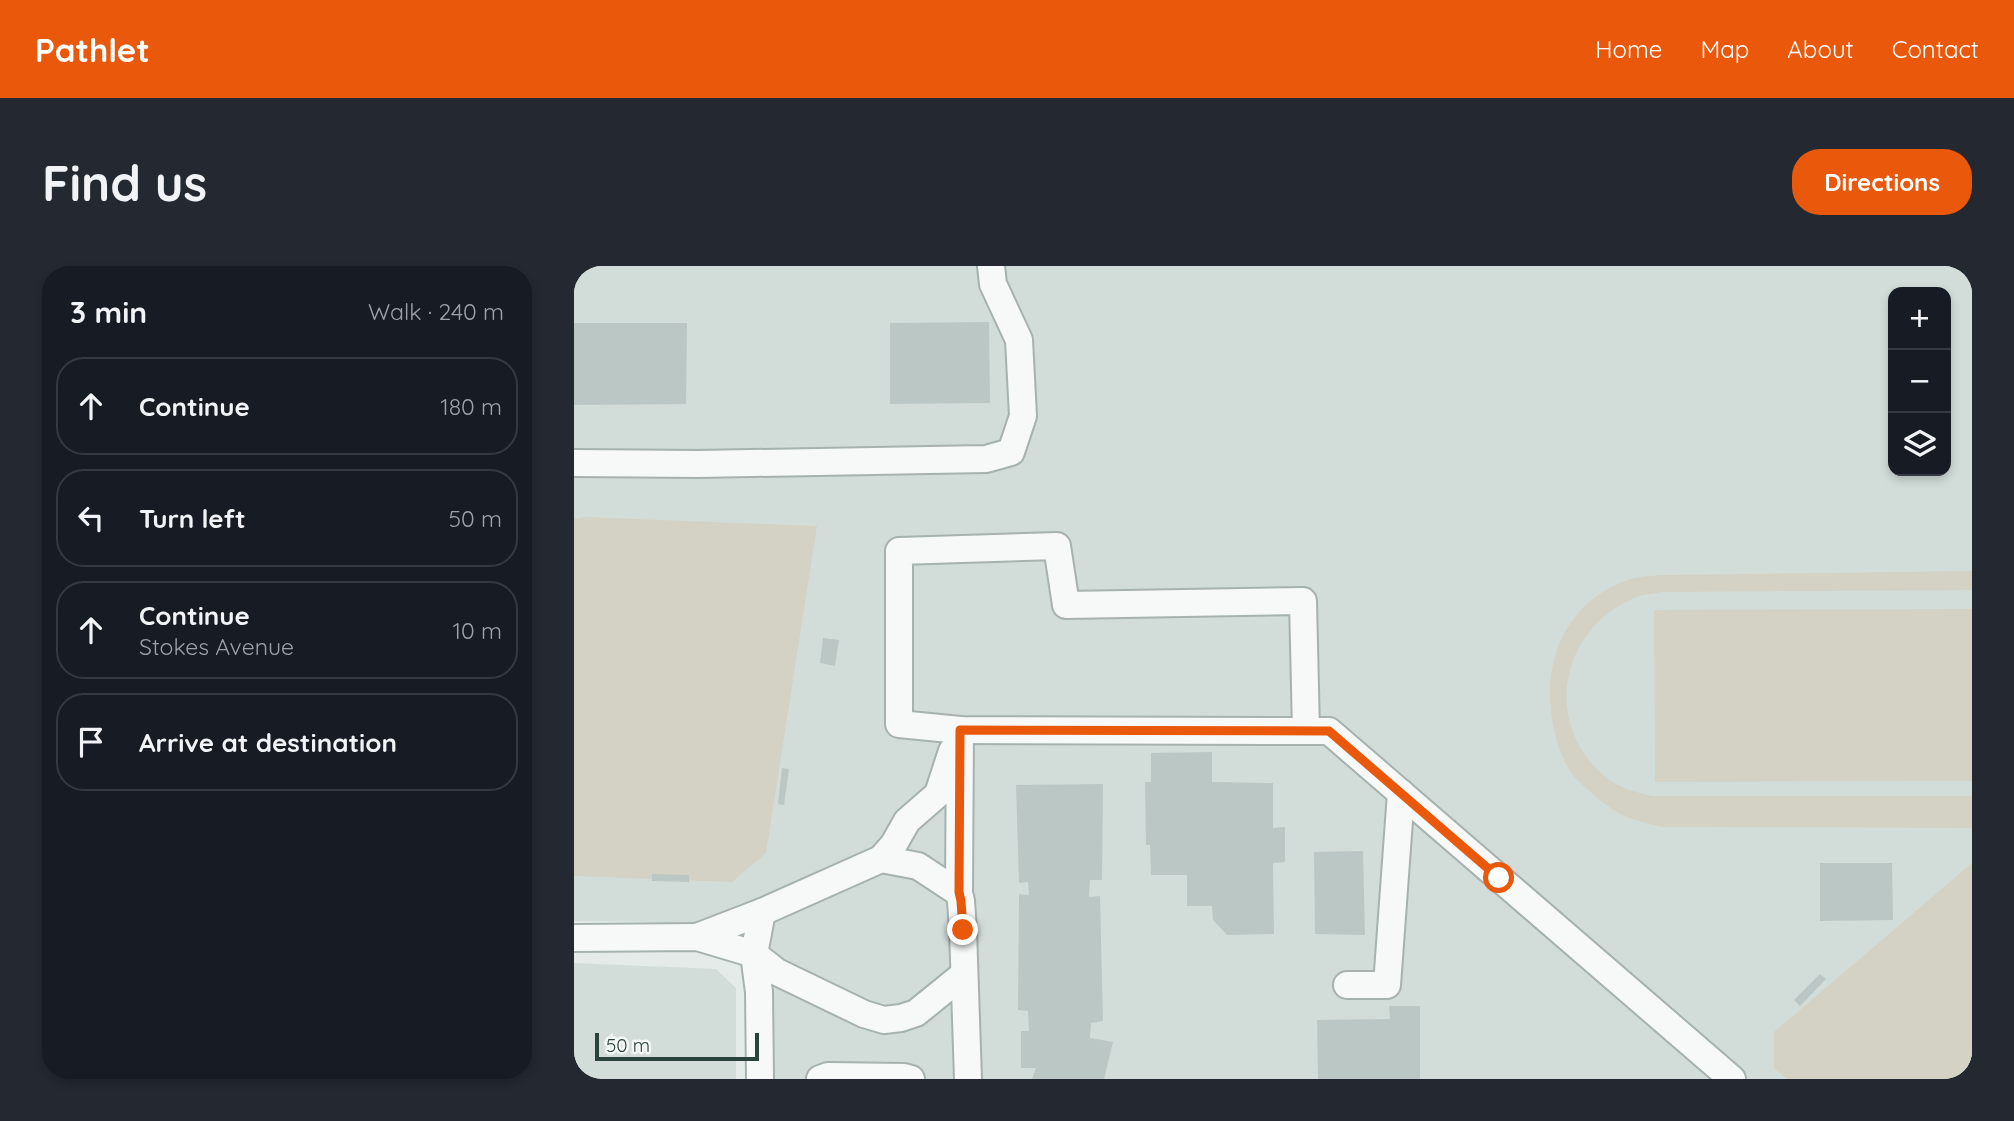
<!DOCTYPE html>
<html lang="en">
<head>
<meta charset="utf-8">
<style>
	:root { --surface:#171b24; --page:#242831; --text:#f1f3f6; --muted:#9ea1a6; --line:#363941; --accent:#ea580c }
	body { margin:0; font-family:Quicksand,sans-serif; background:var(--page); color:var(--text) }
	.controls { position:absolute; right:21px; top:21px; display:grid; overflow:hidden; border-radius:14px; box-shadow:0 4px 10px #0003 }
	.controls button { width:63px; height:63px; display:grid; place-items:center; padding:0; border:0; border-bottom:2px solid var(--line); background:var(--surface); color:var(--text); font:35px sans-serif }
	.scale { position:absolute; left:21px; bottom:18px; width:164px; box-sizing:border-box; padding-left:7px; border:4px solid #2c423c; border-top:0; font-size:19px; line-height:24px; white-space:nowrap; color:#2c423c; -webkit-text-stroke:5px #f3f8f6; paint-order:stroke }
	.stop { position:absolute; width:21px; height:21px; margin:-16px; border:5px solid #ea580c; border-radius:50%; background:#fff }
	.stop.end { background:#ea580c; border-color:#fff; box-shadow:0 2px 7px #0008 }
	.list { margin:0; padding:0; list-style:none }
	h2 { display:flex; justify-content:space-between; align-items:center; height:91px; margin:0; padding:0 28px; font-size:30px }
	h2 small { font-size:23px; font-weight:400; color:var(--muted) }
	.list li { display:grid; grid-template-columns:46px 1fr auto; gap:21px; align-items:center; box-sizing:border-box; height:98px; margin:0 14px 14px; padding:0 14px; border:2px solid var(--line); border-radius:28px }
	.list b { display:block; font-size:26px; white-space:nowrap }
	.list p { margin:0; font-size:23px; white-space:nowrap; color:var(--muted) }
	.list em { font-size:23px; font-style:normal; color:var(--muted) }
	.icon { flex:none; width:38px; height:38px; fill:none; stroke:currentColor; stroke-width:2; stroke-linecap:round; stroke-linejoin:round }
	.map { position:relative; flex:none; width:1398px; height:813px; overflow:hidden; border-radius:28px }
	header { display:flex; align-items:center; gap:42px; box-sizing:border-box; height:98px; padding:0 35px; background:var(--accent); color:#fff }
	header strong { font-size:33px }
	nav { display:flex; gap:38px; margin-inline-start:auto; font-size:24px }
	.intro { display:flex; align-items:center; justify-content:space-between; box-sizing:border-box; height:168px; padding:0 42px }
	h1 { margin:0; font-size:49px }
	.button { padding:18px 32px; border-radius:28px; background:var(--accent); color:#fff; font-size:24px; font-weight:700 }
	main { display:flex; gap:42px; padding:0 42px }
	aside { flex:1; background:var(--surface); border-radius:28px; box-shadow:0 4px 10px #0003 }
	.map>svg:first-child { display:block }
</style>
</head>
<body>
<header>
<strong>Pathlet</strong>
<nav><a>Home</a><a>Map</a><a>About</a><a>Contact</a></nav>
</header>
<div class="intro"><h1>Find us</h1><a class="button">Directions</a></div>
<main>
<aside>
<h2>3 min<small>Walk · 240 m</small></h2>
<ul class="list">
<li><svg class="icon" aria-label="ahead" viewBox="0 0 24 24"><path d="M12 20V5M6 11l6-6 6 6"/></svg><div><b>Continue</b></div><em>180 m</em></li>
<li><svg class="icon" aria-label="left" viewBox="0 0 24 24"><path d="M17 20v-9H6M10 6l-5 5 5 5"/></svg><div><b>Turn left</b></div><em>50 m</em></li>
<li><svg class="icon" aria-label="ahead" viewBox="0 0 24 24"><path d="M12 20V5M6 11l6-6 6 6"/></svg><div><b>Continue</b><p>Stokes Avenue</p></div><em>10 m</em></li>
<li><svg class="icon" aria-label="arrive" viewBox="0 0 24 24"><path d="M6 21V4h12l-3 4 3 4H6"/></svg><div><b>Arrive at destination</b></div></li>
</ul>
</aside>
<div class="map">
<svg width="1398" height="813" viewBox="0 0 1398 813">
	<rect width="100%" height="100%" fill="#e4ebe9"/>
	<g fill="#d2ddd9" fill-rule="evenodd">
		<path d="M0,0H1398V813H191L182,657L0,655ZM1319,26H1372V205H1319Z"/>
		<polygon points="0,697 142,703 162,722 162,813 0,813"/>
	</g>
	<g fill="#d4d2c5">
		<polygon points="11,251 243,260 192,587 158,616 0,610 0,253"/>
		<path d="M1398,305V324L1087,326C1077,328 1065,329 1056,334C984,368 969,461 1033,512C1046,522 1062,526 1078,530H1398V562L1089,561C1054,554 1039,547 1013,523C1008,518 1002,513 998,508C988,493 982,476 979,458C967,396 991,337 1053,314C1064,310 1078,310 1090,309Z"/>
		<polygon points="1398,343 1398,515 1081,516 1080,344"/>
		<polygon points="1398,597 1398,813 1213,813 1200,802 1200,766"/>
	</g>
	<g fill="#bbc7c4">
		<polygon points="415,56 416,137 316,138 316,57"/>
		<polygon points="0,57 113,57 112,138 0,139"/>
		<polygon points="249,372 265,374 261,400 246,397"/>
		<polygon points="638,486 638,516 699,517 699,562 711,561 711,596 699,597 700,668 653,669 639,654 638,640 613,640 613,609 577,609 576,579 572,579 571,516 577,516 577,487"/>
		<polygon points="208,502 215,503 210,539 204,538"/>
		<polygon points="529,518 528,614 516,614 515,631 526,630 529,755 517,757 516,772 539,776 530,813 458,813 462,802 447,802 447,765 455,765 454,745 444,744 445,628 455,629 454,616 445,617 442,519"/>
		<polygon points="789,585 791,669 741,668 740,586"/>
		<polygon points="1246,597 1318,597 1319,654 1246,655"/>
		<polygon points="78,608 115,609 115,616 78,615"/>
		<polygon points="1246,708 1252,713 1226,740 1220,734"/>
		<polygon points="815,740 846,740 846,813 744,813 743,754 816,753"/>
	</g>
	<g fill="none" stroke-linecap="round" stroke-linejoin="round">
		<g stroke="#a5b2ae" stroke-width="30">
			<g id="minor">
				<polyline points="0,197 124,198 412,193 437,186 449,150 445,74 419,18 417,0"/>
				<polyline points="732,465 729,335 492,339 483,280 325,285 325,458 386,464 732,465 755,465 1158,813"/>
				<polyline points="307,593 320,578 333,555 364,528 378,485"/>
				<polyline points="385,627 386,464"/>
				<polyline points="123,671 188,646"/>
				<polyline points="0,672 123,671 180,688 203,706 290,748 310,754 327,752 342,747 389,709"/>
				<polyline points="773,719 813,719 827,527"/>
				<polyline points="186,813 185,726 180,688 188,646 307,593 344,600 385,627 387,635 389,664 394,813"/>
				<polyline points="246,813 254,810 330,811 337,813"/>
			</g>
		</g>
		<use href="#minor" stroke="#f6f9f8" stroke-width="26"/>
	</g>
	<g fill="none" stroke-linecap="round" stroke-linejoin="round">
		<polyline stroke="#ea580c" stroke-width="9" points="389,664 387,635 385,626 386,464 755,465 925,612"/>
	</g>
</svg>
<div class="controls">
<button>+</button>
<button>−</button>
<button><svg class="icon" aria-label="layers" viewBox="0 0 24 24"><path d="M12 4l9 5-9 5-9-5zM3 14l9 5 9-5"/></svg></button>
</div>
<div class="scale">50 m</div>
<div class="stop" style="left:925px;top:612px"></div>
<div class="stop end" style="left:389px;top:664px"></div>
</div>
</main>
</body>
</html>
